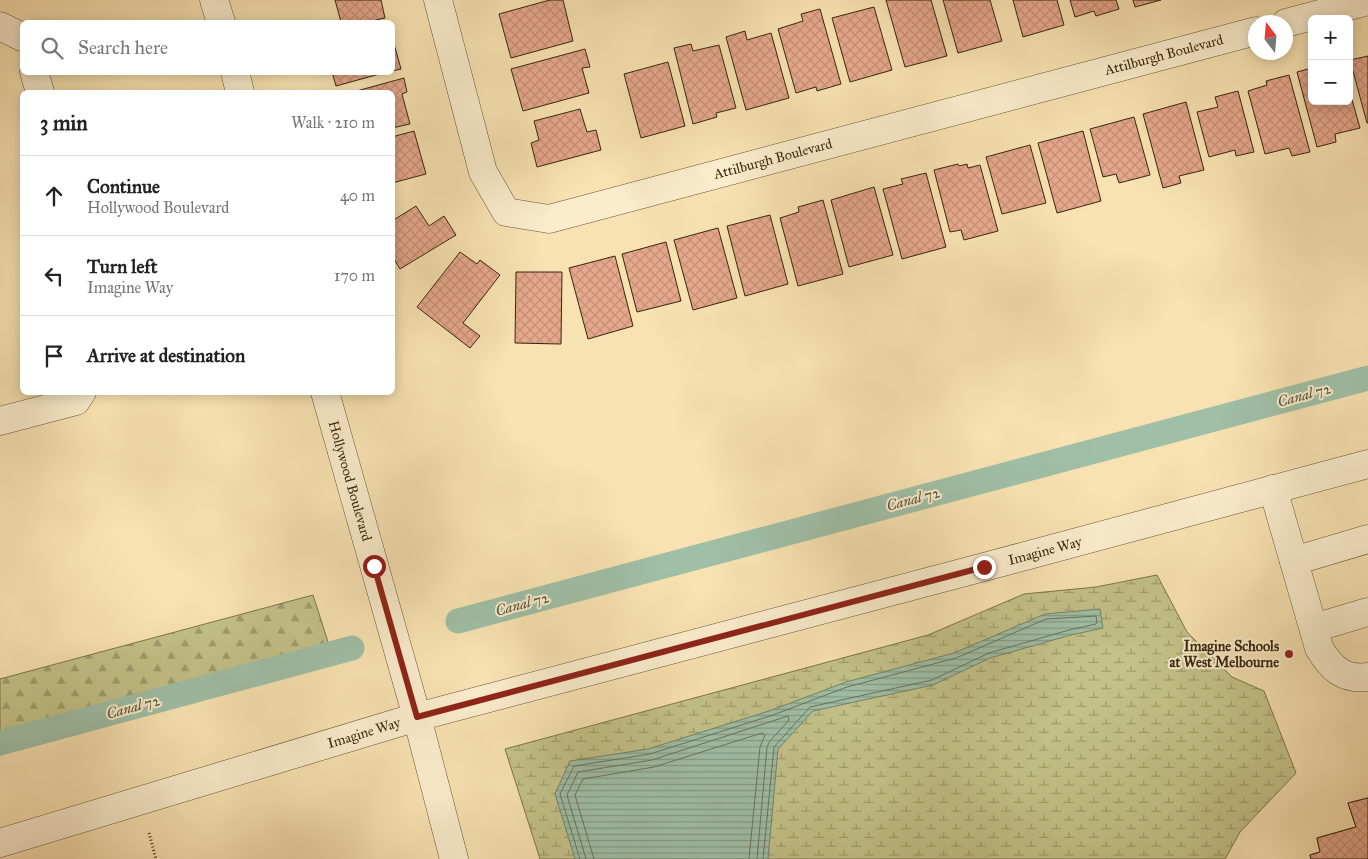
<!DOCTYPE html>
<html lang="en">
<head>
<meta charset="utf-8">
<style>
	:root { --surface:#fff; --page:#f6f6f6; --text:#222; --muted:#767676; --line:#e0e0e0 }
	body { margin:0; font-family:"IM FELL Great Primer",serif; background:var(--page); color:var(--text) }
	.controls { position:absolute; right:15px; top:15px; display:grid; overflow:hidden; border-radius:8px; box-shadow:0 2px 12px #0003 }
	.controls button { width:45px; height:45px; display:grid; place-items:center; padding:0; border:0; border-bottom:1px solid var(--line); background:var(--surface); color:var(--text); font:25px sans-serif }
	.compass { position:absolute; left:1248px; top:15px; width:45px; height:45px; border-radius:50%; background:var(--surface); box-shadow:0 2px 12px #0003; rotate:344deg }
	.stop { position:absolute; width:15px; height:15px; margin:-11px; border:4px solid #8f2418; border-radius:50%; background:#fff }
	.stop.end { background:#8f2418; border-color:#fff; box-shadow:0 1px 5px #0008 }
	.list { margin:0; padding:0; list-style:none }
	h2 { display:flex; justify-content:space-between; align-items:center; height:65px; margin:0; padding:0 20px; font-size:21px }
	h2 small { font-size:16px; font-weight:400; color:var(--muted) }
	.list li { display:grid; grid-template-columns:32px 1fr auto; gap:15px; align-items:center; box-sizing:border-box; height:80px; padding:0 20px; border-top:1px solid var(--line) }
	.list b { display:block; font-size:19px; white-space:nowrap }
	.list p { margin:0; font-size:16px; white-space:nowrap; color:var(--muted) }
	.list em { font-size:16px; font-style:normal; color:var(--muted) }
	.icon { flex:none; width:28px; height:28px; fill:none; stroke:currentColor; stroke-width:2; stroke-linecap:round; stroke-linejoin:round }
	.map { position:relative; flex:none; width:1368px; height:859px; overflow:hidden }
	.search { position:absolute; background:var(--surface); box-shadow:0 2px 12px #0003; left:20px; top:20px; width:375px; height:55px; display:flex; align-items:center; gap:12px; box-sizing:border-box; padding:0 18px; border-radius:8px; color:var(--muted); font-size:19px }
	.panel { position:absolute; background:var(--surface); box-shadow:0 2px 12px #0003; left:20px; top:90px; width:375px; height:305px; border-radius:8px }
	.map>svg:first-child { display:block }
</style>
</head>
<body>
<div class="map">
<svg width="1368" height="859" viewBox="0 0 1368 859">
	<defs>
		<pattern id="forest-firs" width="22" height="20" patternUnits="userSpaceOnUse" patternTransform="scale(1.25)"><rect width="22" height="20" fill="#c3c288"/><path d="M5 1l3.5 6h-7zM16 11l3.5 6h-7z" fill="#9f9d6e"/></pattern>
		<pattern id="wetland-marsh" width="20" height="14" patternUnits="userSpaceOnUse" patternTransform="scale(1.25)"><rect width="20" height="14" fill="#c3c288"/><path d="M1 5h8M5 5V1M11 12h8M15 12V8" fill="none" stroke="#9f9d6e"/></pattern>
		<pattern id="water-rules" width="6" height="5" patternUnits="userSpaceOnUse" patternTransform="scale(1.25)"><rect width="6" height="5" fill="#9fbfa6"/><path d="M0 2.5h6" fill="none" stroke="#829b86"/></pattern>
		<pattern id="building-cross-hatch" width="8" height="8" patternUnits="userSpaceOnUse" patternTransform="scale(1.25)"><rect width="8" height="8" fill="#e6a88b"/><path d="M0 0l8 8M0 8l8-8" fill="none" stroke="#c69077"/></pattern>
	</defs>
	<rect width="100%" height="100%" fill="#f8e2b1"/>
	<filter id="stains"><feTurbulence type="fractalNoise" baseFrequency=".004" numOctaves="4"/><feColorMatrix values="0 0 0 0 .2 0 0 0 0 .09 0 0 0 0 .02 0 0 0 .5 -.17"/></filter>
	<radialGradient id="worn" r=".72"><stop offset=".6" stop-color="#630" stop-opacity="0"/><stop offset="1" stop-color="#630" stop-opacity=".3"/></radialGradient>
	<polygon fill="url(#forest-firs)" stroke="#7d744a" points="313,595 335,664 0,755 0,679"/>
	<polygon fill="url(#wetland-marsh)" stroke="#7d744a" points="1157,575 1187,632 1232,677 1264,691 1296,773 1240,832 1225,859 540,859 505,749 928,635 1024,594 1096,587"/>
	<polygon fill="url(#water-rules)" stroke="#758269" points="1100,609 1103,628 1071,635 990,658 933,685 813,711 778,749 768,859 575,859 555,794 570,761 648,749 772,710 846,682 954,653 1045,614"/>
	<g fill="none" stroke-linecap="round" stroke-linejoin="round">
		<g stroke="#6b725a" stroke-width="1">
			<polyline points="580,859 560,794 574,766 650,754 773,715 847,687 956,658 1046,619 1096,616 1097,622 1096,624 1069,630 989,653 932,680 810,707 774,747 763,859"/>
			<polyline points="586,859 567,795 578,772 652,760 788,716 789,720 770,741 767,747 757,859"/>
			<polyline points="594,859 575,795 583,779 654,767 762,733 765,735 760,747 749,859"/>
		</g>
		<g stroke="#9fbfa6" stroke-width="25">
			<polyline points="458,621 1368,378"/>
			<polyline points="0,743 352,648"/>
		</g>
	</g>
	<g fill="url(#building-cross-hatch)" stroke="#37260d">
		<polygon points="335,0 381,0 385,18 367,22 341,22"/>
		<polygon points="550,0 563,0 573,41 511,58 499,14"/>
		<polygon points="886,0 931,0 947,56 905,67"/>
		<polygon points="943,0 990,0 1002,41 958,53"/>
		<polygon points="1013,0 1057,0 1064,25 1023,37"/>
		<polygon points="1070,0 1116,0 1119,9 1096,16 1094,11 1075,17"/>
		<polygon points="1133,0 1161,0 1135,7"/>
		<polygon points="874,7 892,70 850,82 832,18"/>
		<polygon points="820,9 841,84 817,91 816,87 796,93 778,29 803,21 801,14"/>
		<polygon points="745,31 747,40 771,33 789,98 746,110 726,37"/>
		<polygon points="392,37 401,69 392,71"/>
		<polygon points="691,44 693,51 719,45 736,108 716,113 717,117 693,124 674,48"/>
		<polygon points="585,49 590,67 582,68 589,93 523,111 511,69"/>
		<polygon points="1368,56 1368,123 1367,123 1350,60"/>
		<polygon points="668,62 685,126 641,138 624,74"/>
		<polygon points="1312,68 1312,101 1349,101 1349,89 1360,128 1335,134 1336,142 1317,147 1297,72"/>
		<polygon points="332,72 387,72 336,86"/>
		<polygon points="1289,75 1310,152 1292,156 1289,148 1265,154 1248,91 1267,85 1266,81"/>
		<polygon points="404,78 407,92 402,94 410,124 392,128 392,92 353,92"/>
		<polygon points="1238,91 1254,152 1236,156 1235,150 1209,157 1197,112 1218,107 1215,97"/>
		<polygon points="1186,102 1204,170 1179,176 1181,183 1163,188 1143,114"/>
		<polygon points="580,109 587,132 596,130 601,150 537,167 531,143 539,140 534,121"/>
		<polygon points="1134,117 1150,175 1119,183 1116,174 1103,177 1090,129"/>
		<polygon points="414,131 426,174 392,183 392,137"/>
		<polygon points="1083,131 1101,201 1057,213 1038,143"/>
		<polygon points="1030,145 1046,203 1002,214 986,157"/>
		<polygon points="958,164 959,166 967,164 968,168 980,165 998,231 964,240 961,230 950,232 934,170"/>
		<polygon points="926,173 946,247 902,259 883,189 903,184 901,179"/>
		<polygon points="874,187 893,255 849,267 831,200"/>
		<polygon points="823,200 843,274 798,286 780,218 799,212 798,207"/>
		<polygon points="416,206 429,226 444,216 456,235 400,269 394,259 392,260 392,221"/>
		<polygon points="770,215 788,284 745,296 727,226"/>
		<polygon points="718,228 737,298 693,310 674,240"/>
		<polygon points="666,242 681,301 637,312 622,254"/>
		<polygon points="460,252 477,264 480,260 500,275 463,323 480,336 470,348 417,307"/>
		<polygon points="615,256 633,326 588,339 569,268"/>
		<polygon points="516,272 562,272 561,344 515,343"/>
		<polygon points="1368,798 1368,859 1311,859 1310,855 1320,852 1317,838 1356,827 1348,803"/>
		<polygon points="1368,798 1368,859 1311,859 1310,855 1320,852 1317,838 1356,827 1348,803"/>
	</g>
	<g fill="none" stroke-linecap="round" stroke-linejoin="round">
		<g stroke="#675536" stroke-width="29">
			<g id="minor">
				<polyline points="214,0 221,22"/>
				<polyline points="438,0 483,172 506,212 549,219 1256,31"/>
				<polyline points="1286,23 1368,1"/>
				<polyline points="0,26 22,37"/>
				<polyline points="34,72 40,92"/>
				<polyline points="235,72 240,92"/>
				<polyline points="325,392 417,717 454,859"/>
				<polyline points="0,421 76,401 82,392"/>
				<path d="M1273,489L1319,648C1331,668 1343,680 1368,677"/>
				<polyline points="1294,561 1368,539"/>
				<polyline points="1314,628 1368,612"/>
				<polyline points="0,843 417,717 984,567 1368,464"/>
			</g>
		</g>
		<polyline stroke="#37260d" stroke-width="3" stroke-dasharray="1 2.5" stroke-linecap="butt" points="149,833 156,859"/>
		<use href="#minor" stroke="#faeccc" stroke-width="28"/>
	</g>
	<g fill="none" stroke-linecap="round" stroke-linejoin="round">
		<polyline stroke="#8f2418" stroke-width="6" points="374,566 417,717 984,567"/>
	</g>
	<circle fill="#8f2418" stroke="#faeccc" stroke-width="2" cx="1289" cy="654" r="5"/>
	<g text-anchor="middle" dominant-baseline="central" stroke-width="4" stroke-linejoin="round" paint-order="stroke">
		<g font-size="14" fill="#37260d" stroke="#faeccc">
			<text transform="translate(1164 55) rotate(-15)">Attilburgh Boulevard</text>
			<text transform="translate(773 159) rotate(-15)">Attilburgh Boulevard</text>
			<text transform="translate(350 481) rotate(74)">Hollywood Boulevard</text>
			<text transform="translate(1045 551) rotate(-15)">Imagine Way</text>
			<text transform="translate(364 733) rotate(-17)">Imagine Way</text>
		</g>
		<g font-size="14" font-weight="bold" fill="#37260d" stroke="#faeccc" text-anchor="end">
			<text x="1279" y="646">Imagine Schools<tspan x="1279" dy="16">at West Melbourne</tspan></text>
		</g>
		<g font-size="15" font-style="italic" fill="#56543b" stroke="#faeccc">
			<text transform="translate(1304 395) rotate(-15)">Canal 72</text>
			<text transform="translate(913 499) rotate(-15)">Canal 72</text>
			<text transform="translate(522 604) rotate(-15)">Canal 72</text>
			<text transform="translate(133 707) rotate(-15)">Canal 72</text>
		</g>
	</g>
	<rect width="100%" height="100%" filter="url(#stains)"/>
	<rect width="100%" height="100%" fill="url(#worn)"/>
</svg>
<div class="controls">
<button>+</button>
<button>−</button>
</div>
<svg class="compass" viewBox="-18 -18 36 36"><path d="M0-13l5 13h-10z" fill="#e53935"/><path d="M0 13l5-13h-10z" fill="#767676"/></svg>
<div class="stop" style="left:374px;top:566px"></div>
<div class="stop end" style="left:984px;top:567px"></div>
<div class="search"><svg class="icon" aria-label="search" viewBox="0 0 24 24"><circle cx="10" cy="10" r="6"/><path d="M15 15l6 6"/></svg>Search here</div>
<section class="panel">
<h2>3 min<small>Walk · 210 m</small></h2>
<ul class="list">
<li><svg class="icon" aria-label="ahead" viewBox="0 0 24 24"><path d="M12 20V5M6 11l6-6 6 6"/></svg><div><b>Continue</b><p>Hollywood Boulevard</p></div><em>40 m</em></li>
<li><svg class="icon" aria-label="left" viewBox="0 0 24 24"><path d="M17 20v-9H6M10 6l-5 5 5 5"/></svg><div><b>Turn left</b><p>Imagine Way</p></div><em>170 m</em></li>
<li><svg class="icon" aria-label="arrive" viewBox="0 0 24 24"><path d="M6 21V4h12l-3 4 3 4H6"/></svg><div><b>Arrive at destination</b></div></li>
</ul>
</section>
</div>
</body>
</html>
